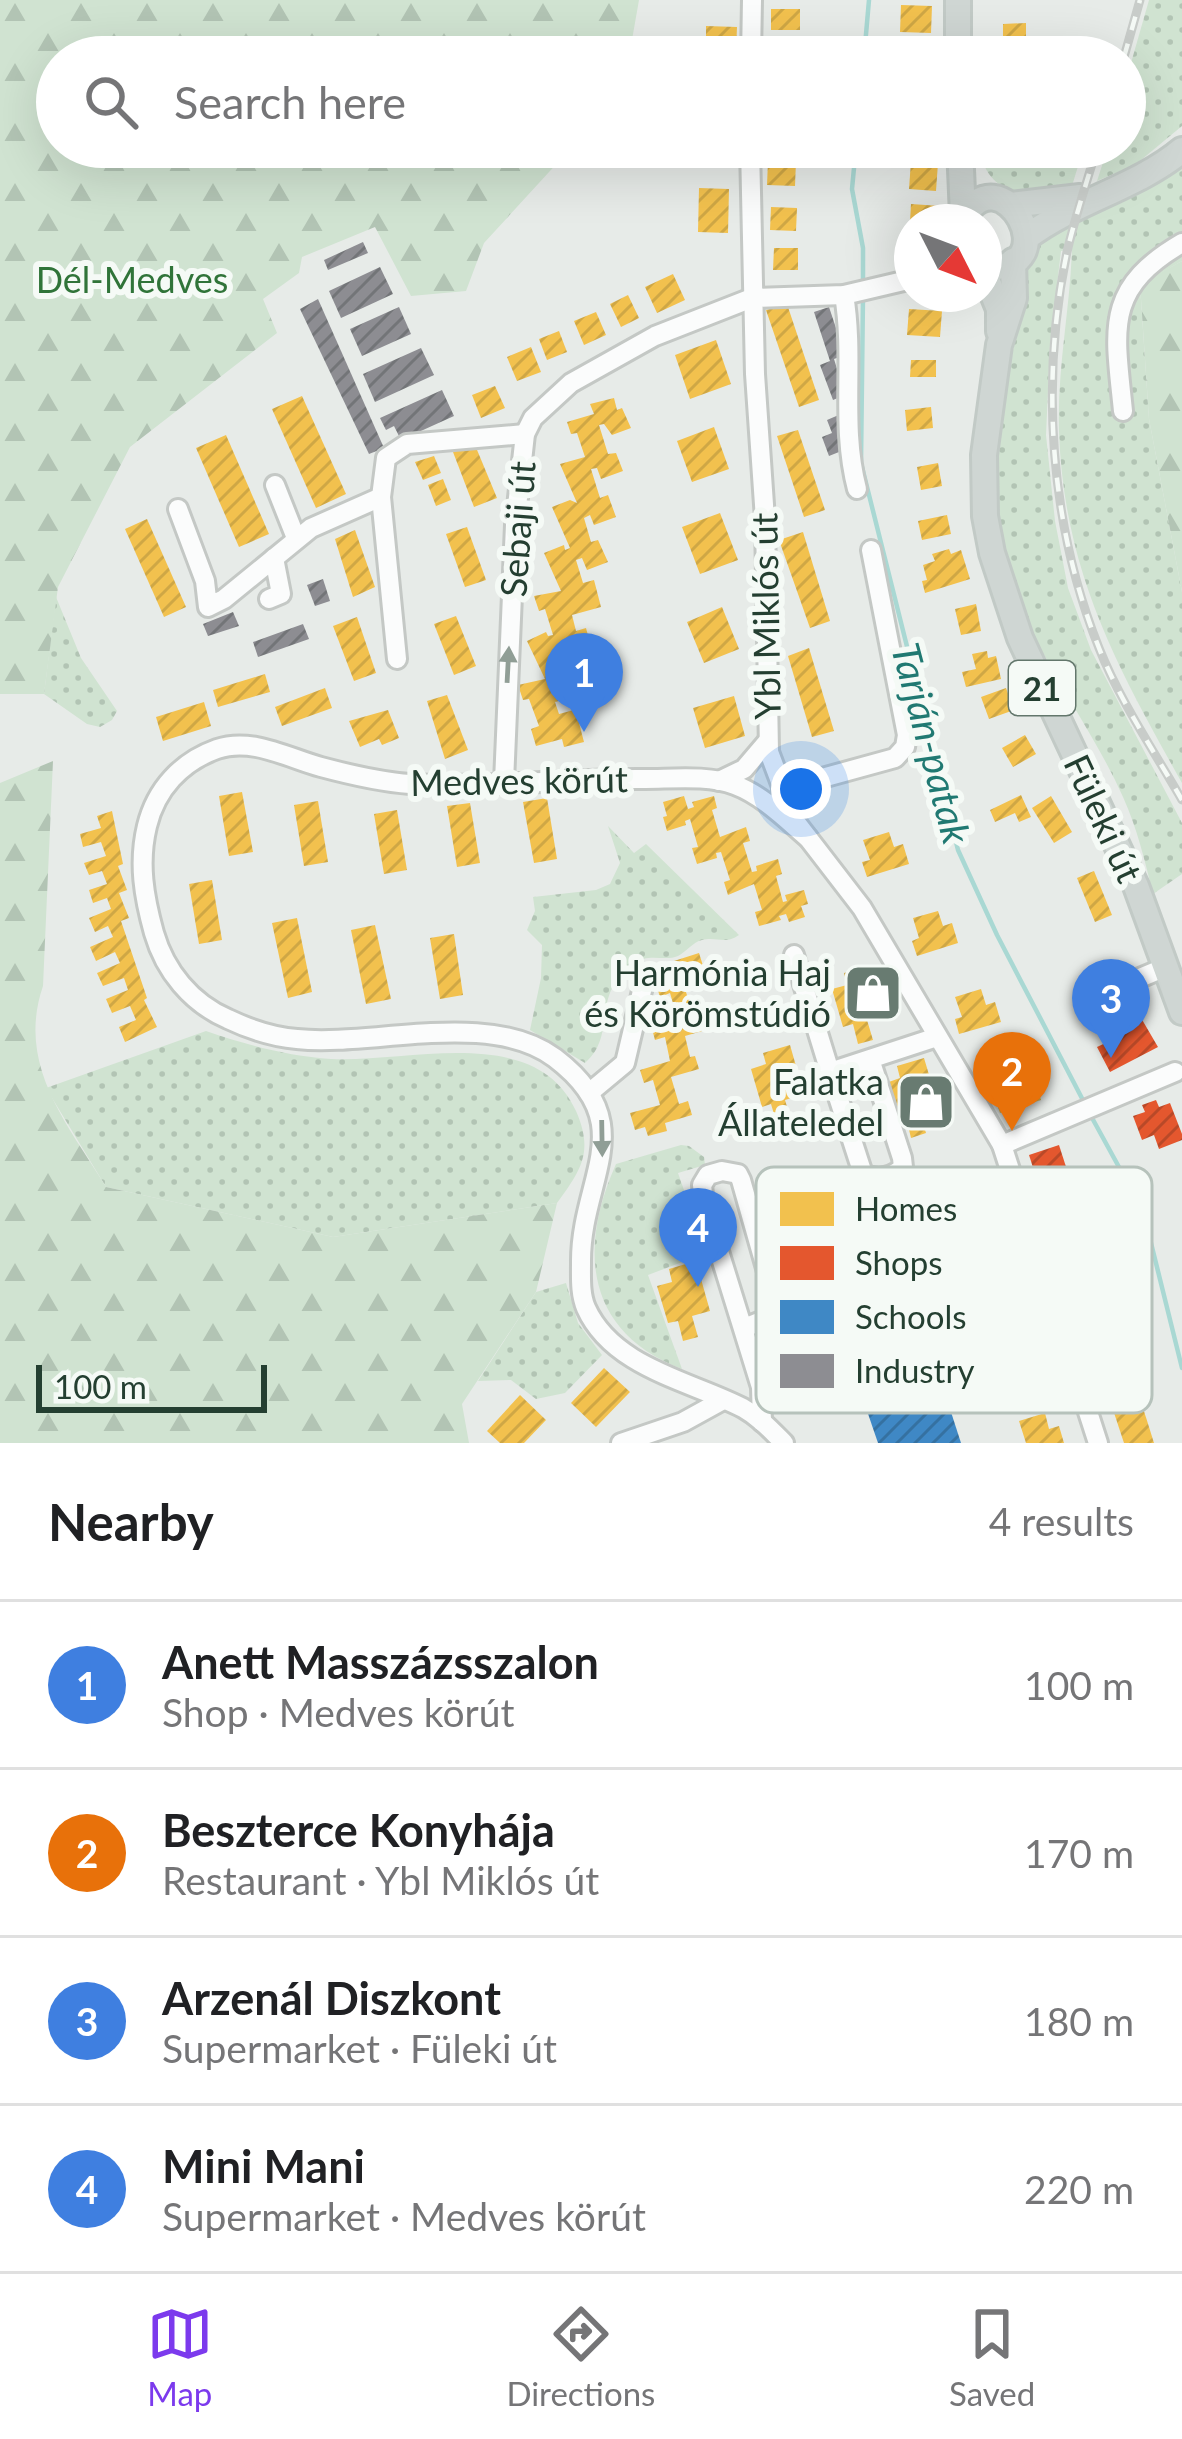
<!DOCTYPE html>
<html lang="en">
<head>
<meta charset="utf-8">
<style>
	:root { --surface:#fff; --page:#f2f2f2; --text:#202124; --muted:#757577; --line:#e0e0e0; --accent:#7c3aed }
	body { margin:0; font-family:Lato,sans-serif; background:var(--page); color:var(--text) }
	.compass { position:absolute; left:894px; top:204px; width:108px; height:108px; border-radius:50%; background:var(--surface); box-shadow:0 12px 48px #0002; rotate:132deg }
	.scale { position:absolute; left:36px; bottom:30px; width:231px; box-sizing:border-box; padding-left:12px; border:6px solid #243f31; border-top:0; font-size:33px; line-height:42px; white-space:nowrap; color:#243f31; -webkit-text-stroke:9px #f5faf6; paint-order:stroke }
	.you { position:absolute; left:801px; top:789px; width:42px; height:42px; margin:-30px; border:9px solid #fff; border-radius:50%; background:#1a73e8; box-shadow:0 0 0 18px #1a73e833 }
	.badge { display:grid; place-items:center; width:78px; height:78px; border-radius:50%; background:var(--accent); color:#fff; font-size:39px; font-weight:700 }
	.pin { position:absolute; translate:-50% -99px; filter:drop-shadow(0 3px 6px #0008) }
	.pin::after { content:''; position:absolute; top:63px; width:42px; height:36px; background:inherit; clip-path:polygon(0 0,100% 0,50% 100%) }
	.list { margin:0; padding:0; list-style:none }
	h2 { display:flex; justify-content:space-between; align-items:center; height:156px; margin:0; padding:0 48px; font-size:51px }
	h2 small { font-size:39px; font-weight:400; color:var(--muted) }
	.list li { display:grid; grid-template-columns:78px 1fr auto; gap:36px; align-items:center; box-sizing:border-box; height:168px; padding:0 48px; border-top:3px solid var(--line) }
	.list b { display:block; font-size:45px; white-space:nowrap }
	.list p { margin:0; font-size:39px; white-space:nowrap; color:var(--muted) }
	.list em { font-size:39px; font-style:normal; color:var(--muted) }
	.icon { flex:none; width:66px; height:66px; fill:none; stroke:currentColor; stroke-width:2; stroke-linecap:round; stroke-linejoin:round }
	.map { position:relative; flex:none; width:1182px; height:1443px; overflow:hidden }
	.search { position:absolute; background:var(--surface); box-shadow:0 12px 48px #0002; left:36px; right:36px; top:36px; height:132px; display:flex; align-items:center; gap:30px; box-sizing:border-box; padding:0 42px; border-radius:66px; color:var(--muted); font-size:45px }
	.sheet { height:828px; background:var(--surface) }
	nav { display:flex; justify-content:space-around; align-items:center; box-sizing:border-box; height:168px; border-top:3px solid var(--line); background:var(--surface); font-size:33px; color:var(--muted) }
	nav a { display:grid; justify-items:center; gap:6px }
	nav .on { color:var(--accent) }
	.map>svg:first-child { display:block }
</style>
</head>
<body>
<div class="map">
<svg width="1182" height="1443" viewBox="0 0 1182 1443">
	<defs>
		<pattern id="green-dots" width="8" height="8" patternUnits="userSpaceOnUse" patternTransform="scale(3)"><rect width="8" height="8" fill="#d0e3d1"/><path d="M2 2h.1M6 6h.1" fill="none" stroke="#b2c4b4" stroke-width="1.8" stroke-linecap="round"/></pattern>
		<pattern id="forest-firs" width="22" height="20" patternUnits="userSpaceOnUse" patternTransform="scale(3)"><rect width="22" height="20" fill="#d0e3d1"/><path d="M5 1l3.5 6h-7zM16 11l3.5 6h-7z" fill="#b2c4b4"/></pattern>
		<pattern id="homes-hatch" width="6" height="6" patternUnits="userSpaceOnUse" patternTransform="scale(3)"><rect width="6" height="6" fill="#f2c14e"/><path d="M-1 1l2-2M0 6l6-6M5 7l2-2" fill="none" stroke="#cfa745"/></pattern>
		<pattern id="shops-hatch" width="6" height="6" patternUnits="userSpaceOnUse" patternTransform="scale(3)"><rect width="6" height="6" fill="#e4572e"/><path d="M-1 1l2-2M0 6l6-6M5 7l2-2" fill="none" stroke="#b94928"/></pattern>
		<pattern id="schools-hatch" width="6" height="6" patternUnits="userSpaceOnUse" patternTransform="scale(3)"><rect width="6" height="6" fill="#3f88c5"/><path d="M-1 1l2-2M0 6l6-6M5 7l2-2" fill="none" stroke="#3571a1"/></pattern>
		<pattern id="industry-hatch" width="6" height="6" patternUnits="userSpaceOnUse" patternTransform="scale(3)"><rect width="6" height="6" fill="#8d8d92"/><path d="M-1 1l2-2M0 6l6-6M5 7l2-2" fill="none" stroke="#737578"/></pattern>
	</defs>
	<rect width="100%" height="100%" fill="#e7ebe8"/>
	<g fill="url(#green-dots)">
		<polygon points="1149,0 1182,0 1182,126 1135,165 1097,181 1108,147 1125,147 1125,84"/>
		<path d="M978,147H1084L1071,189C1026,193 991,202 978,147Z"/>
		<path d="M1182,161V261L1140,285L1149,419L1182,592V783C1116,665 1064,571 1059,432C1057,368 1070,310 1072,249L1061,251L1050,344L1046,435L1055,521L1068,588L1091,650L1182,823V874L1153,894C1145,861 1137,828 1123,797C1093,730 1046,670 1019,602C974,491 1011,378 1028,266L1036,244L1053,230Z"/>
		<polygon points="56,597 81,658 117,711 112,720 100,727 87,724 44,694"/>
		<path d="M608,826L634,853L646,844L739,935C725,945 716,936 702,940C693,942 686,952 678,956C664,962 649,952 633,964C589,997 618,1034 585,1063L530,1030L541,978L542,945L527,930L535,911L533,897L596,890L610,884L620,863Z"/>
		<path d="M206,1031C247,1045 287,1056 331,1059C408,1063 536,1022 576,1111C594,1152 581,1170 557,1203L333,1237L106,1187L46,1088Z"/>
		<path d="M681,1145L689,1146L704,1157L705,1165L678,1173L706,1253L648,1275L682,1369C585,1332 578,1249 616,1164Z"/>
		<polygon points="566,1283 578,1323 602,1355 565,1393 536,1399 511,1380 478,1381 536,1292"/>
	</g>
	<g fill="url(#forest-firs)">
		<polygon points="0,0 639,0 629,57 57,57 57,147 572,147 484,243 466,291 411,296 375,227 302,257 299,273 263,299 277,333 130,447 58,587 44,694 0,694"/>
		<polygon points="1182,261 1182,592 1149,419 1140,284"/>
		<path d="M53,761L43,986C16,1065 67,1123 106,1187L333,1237L557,1203L536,1292L462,1404L469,1443H0V783Z"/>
	</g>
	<g fill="url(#homes-hatch)">
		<polygon points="901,5 932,6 931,33 900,32"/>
		<rect x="771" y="9" width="29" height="21"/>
		<polygon points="1026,23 1026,49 1003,49 1003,24"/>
		<polygon points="706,26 737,27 736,51 682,48 682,37 706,38"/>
		<rect x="699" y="147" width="34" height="16"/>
		<polygon points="768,161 796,161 795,186 767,185"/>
		<polygon points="911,161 938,163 936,191 909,189"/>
		<polygon points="699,188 729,189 728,233 698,232"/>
		<polygon points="911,204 940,206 939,222 910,222"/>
		<polygon points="771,207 797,208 796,231 770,230"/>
		<polygon points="774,248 798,248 798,270 773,270"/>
		<polygon points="673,274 685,300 657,313 645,287"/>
		<polygon points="628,295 639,318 621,327 610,304"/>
		<polygon points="787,304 819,400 799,407 766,310"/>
		<polygon points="909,309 942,311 940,337 907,335"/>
		<polygon points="596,312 606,335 584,345 574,321"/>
		<polygon points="559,331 567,352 547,360 539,339"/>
		<polygon points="716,340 731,384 690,399 675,355"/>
		<polygon points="531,347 541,372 517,381 507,357"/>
		<polygon points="911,360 936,360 936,377 910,377"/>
		<polygon points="495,386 505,408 481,418 472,395"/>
		<polygon points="302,396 346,494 316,508 272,409"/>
		<polygon points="614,398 617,410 622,408 631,428 612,435 604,424 599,425 608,454 616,453 623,471 601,479 597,468 591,469 600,498 608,495 616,517 594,525 590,515 584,518 591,542 598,540 608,562 587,570 582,558 576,560 583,583 594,580 601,607 572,615 576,631 586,628 592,650 569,656 565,644 558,646 568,675 577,672 583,694 555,702 559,714 585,707 588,720 579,723 584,742 564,747 562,739 536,746 531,729 539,726 529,699 523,700 518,685 545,679 527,641 546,632 548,636 553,635 545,609 539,611 534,596 561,591 544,553 564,545 565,550 570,548 552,507 570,500 577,503 560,464 585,457 577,433 571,434 567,422 594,414 590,404"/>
		<polygon points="931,407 933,428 907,431 905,410"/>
		<polygon points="714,427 729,469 692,482 677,441"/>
		<polygon points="798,430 825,510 804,517 777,436"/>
		<polygon points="226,435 269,534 239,547 196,448"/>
		<polygon points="475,445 497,498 474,507 453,452"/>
		<polygon points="434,456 441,473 423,480 415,462"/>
		<polygon points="938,463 942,486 921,490 917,467"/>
		<polygon points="443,479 451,500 436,506 428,485"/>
		<polygon points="720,513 738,560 700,574 682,527"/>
		<polygon points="947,515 951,534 922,540 918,521"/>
		<polygon points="147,519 186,607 164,617 125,529"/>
		<polygon points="467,527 486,580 465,587 446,534"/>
		<polygon points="355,530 375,587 353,597 335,539"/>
		<polygon points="803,532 830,621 810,628 779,540"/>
		<polygon points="949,549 951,554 961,550 970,579 925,593 922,581 927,580 923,565 935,561 932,554"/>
		<polygon points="976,604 981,631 961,635 955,609"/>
		<polygon points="722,607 739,649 704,663 687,622"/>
		<polygon points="456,616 476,666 454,675 434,624"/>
		<polygon points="357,617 376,673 354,681 333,626"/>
		<polygon points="809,648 834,731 812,737 788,656"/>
		<polygon points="987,651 988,658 996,656 1001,679 966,687 962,672 976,669 972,654"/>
		<polygon points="265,674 270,692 218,707 213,690"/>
		<polygon points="325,688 332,708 282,726 275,707"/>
		<polygon points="1006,688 1014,710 989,719 981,697"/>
		<polygon points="447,695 468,750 445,759 427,701"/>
		<polygon points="734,696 745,736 705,748 693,708"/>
		<polygon points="204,702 211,726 163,741 156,717"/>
		<polygon points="388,710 399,738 382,745 379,739 360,747 349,721"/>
		<polygon points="1025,735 1036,754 1013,767 1002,748"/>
		<polygon points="242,792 253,852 229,856 219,796"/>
		<polygon points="1021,795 1031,817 1019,822 1015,813 995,822 990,810"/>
		<polygon points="684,796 688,809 694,807 692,802 714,796 717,808 712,810 720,837 746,827 750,841 743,843 752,872 757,871 756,866 778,859 782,874 776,876 783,902 787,901 785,895 804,890 808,904 801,906 805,917 789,922 786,914 779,916 781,920 759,926 755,912 762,910 754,884 728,895 724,882 730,880 721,852 716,853 717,858 697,864 692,848 698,847 690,819 685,821 686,825 667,831 663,817 667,816 663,802"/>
		<polygon points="1051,796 1072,832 1054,843 1032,808"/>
		<polygon points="547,798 557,859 534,863 523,802"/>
		<polygon points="318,801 328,862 304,866 294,805"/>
		<polygon points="470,803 480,863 457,867 447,806"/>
		<polygon points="397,810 407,870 384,874 374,814"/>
		<polygon points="112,811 123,864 118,866 127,890 119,893 129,918 121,921 147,998 144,1000 157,1027 125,1042 119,1027 136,1020 130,1006 112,1013 106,999 128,990 124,978 103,986 97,973 120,963 115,952 96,961 90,947 113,937 108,926 95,932 89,918 111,909 107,898 93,903 89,890 107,884 102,871 89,875 84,863 106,856 101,842 83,847 80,834 101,828 97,816"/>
		<polygon points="889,832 894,847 903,844 909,864 867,877 862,862 870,860 863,840"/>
		<polygon points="1094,871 1112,915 1095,922 1077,878"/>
		<polygon points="212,880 222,940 199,944 189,884"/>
		<polygon points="938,911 943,926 952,923 958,943 917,956 912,941 919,938 913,918"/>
		<polygon points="297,918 312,992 288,998 272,923"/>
		<polygon points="375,925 391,999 366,1004 351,930"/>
		<polygon points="454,934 463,995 440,999 430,938"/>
		<polygon points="699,953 705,972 716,969 720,981 686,992 695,1022 706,1019 709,1029 685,1036 690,1057 695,1056 699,1069 671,1077 679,1104 688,1101 692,1115 665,1123 667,1131 648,1136 645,1127 635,1130 630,1113 660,1105 653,1080 644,1083 640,1070 670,1061 665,1037 655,1040 651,1025 677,1017 670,993 660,997 655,981 678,974 674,961"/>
		<polygon points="871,965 885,1014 867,1020 873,1040 858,1044 853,1024 843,1027 832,989 847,985 844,973"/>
		<polygon points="981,989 986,1005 995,1002 1001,1022 959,1034 955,1019 962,1017 955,997"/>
		<polygon points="790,1045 804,1094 785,1100 791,1120 777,1124 771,1104 762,1107 751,1069 766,1064 763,1053"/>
		<polygon points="924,1058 939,1108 920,1113 926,1133 911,1138 906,1117 897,1120 886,1083 900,1078 897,1066"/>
		<polygon points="1021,1068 1026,1084 1035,1081 1041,1100 1000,1113 995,1098 1002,1096 996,1076"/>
		<polygon points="1095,1257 1122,1341 1154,1443 1124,1443 1066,1267"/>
		<polygon points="696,1261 710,1311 692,1316 698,1337 683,1341 678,1321 668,1323 657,1286 672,1282 669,1269"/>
		<polygon points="604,1368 630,1392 596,1427 571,1403"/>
		<polygon points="520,1395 546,1420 524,1443 500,1443 487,1431"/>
		<polygon points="1045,1413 1049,1429 1059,1426 1064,1443 1026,1443 1019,1421"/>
	</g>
	<g fill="url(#shops-hatch)">
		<polygon points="1137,1011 1158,1047 1110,1072 1097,1047 1116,1038 1109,1025"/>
		<polygon points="1156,1100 1159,1107 1170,1103 1182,1134 1182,1140 1159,1149 1154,1135 1142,1140 1133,1116 1145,1112 1142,1105"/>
		<polygon points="1059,1145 1076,1198 1046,1208 1029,1155"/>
	</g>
	<polygon fill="url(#schools-hatch)" points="941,1381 961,1443 878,1443 865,1405"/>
	<g fill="url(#industry-hatch)">
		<polygon points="363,242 368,253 328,270 324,260"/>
		<polygon points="380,267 393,294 341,318 329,291"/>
		<polygon points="318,299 384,448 369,454 300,309"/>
		<polygon points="399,307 411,334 362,356 350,329"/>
		<polygon points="829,307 845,355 834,359 845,395 833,400 820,365 830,361 814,312"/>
		<polygon points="421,348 434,375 375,402 363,374"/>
		<polygon points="442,390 454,416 401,440 394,426 386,430 380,418"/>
		<polygon points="841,414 846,427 837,431 844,450 829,456 822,437 832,433 827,420"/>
		<polygon points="323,579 330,601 315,606 307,585"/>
		<polygon points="233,612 239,626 208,636 203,624"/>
		<polygon points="303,624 309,639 258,657 253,642"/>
	</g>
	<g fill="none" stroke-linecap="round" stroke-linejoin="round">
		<g stroke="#a9d8d3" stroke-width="4.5">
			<polyline points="864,57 869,0"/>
			<polyline points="856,147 852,189 863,248 863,284"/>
			<polyline points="863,296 861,463 958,850 997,935 1086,1106"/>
			<polyline points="1091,1116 1131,1189 1151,1243 1182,1368"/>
		</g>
		<g stroke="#c4c8c5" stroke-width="24">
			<g id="minor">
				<polyline points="751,57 752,0"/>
				<polyline points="750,147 755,374 765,519 769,752 795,821 862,908 1002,1145 1098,1443"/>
				<path d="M844,295C855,360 840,425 857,489"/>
				<path d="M1123,411C1115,330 1103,289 1182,243"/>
				<polyline points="275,485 296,538"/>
				<polyline points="178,509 205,581 208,607 224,599 311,528 381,497"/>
				<polyline points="269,599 281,594 274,558"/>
				<polyline points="397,659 381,497 386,458 407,444 525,434"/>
				<polyline points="719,781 744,769 767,742"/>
				<polyline points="504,782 515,525 525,434 533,418 571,383 655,336 752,298 844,295 912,279"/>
				<polyline points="782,789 895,758 905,747 907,735 871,550"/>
				<polyline points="794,955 830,1072"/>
				<polyline points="1109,1014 1099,995 1166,967"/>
				<path d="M870,1059L902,1158L903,1167C892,1178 877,1180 863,1174L830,1072L937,1037"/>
				<polyline points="589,1093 625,1063 645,978"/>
				<polyline points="1002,1145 1175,1072"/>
				<polyline points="744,1328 779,1314 741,1180 738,1174 722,1171 708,1175 702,1185 704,1203 761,1387 762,1422"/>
				<polyline points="621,1443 683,1422 723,1400"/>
				<path d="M784,1443C771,1430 759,1417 743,1408C691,1381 613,1368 586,1308C580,1294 581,1278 581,1263C580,1178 643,1125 555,1058C490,1009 372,1047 297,1039C273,1037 249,1029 228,1019C191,1003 165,971 154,933C144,897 138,863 147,826C156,789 181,762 217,749C252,737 288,758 321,767C351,775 380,782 410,784C488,788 567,778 645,779C673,779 708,775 735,785C762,795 786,819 808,838"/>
			</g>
		</g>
		<g stroke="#c2cac6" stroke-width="30">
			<g id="major">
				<polyline points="958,57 958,0"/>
				<polyline points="960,147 963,215"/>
				<polyline points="1011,205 1080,197"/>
				<path d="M961,222C1000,145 1072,275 984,267"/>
				<path d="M1027,237C1075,201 1138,187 1182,150"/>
				<polyline points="1013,261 1014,298 999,345 984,455 985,516 992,553 1020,638 1136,886 1182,1012"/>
				<polyline points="984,272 999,309 999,331"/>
			</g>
		</g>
		<use href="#minor" stroke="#fbfcfc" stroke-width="18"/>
		<use href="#major" stroke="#cfd6d3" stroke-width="24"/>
		<g stroke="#c8ccc9" stroke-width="9">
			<g id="rail">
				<polyline points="1124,57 1140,0"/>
				<path d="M1097,147C1087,182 1075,217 1067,252C1040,382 1050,525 1099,648C1120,701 1154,751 1182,800"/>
			</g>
		</g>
		<use href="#rail" stroke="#f5faf6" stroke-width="4.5" stroke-dasharray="14" stroke-linecap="butt"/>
	</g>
	<defs><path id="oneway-solid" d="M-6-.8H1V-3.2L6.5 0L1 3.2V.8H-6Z" transform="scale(3)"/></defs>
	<g fill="#909e96">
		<use href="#oneway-solid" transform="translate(508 665) rotate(-87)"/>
		<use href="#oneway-solid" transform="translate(602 1138) rotate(89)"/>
	</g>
	<defs>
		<g id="shop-square" transform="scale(3)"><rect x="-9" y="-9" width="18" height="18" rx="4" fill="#687b71" stroke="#f5faf6"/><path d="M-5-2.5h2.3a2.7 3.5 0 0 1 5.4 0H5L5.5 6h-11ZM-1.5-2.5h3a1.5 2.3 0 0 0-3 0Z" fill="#fff"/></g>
	</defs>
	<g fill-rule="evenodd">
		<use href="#shop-square" x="873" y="993"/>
		<use href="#shop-square" x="926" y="1102"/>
	</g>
	<g text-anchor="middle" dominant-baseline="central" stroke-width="12" stroke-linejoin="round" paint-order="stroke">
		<rect fill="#f5faf6" stroke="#63776c" stroke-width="3" x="1009" y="661" width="66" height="54" rx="9"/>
		<g font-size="33" font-weight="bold" fill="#243f31">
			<text x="1042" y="688">21</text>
		</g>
		<g font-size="36" fill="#307439" stroke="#f5faf6">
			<text x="132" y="279">Dél-Medves</text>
		</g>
		<g font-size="36" fill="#243f31" stroke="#f5faf6">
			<text transform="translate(517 529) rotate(-86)">Sebaji út</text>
			<text transform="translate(765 616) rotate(-91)">Ybl Miklós út</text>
			<text transform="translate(519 780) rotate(-1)">Medves körút</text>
			<text transform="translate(1104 818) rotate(65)">Füleki út</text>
		</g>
		<g font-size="36" fill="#243f31" stroke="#f5faf6" text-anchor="end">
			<text x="831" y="972">Harmónia Haj<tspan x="831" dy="41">és Körömstúdió</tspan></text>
			<text x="884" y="1081">Falatka<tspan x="884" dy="41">Állateledel</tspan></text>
		</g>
		<g font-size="39" font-style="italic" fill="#207972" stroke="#f5faf6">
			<text transform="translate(932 743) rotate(75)">Tarján-patak</text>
		</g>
	</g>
	<rect x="756" y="1167" width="396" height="246" rx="18" fill="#f5faf6" stroke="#b6c2bb" stroke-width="3"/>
	<rect x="780" y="1192" width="54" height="34" fill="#f2c14e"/>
	<rect x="780" y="1246" width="54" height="34" fill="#e4572e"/>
	<rect x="780" y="1300" width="54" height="34" fill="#3f88c5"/>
	<rect x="780" y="1354" width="54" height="34" fill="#8d8d92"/>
	<g font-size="33" fill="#243f31">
		<text x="855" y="1221">Homes</text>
		<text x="855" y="1275">Shops</text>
		<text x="855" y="1329">Schools</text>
		<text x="855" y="1383">Industry</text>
	</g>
</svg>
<svg class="compass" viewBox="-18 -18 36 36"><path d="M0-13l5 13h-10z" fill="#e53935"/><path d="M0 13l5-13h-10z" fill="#757577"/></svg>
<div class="scale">100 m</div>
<div class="you"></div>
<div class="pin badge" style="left:584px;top:732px;background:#3f7fe0">1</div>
<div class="pin badge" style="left:1012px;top:1131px;background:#e8710a">2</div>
<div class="pin badge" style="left:1111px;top:1058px;background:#3f7fe0">3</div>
<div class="pin badge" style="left:698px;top:1287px;background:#3f7fe0">4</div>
<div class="search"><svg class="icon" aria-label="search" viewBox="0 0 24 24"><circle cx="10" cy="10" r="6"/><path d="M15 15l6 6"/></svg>Search here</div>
</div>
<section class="sheet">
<h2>Nearby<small>4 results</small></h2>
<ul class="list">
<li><span class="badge" style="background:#3f7fe0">1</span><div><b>Anett Masszázsszalon</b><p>Shop · Medves körút</p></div><em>100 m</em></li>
<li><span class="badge" style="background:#e8710a">2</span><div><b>Beszterce Konyhája</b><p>Restaurant · Ybl Miklós út</p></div><em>170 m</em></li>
<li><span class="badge" style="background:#3f7fe0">3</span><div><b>Arzenál Diszkont</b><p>Supermarket · Füleki út</p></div><em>180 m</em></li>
<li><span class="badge" style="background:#3f7fe0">4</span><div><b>Mini Mani</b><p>Supermarket · Medves körút</p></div><em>220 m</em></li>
</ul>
</section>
<nav>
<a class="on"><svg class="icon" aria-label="map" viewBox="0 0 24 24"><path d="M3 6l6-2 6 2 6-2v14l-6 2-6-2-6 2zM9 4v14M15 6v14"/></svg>Map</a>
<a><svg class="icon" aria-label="directions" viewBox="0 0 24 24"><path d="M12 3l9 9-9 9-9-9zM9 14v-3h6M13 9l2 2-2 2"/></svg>Directions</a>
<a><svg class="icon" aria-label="saved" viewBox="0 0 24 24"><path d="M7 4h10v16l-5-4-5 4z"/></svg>Saved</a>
</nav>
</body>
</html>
